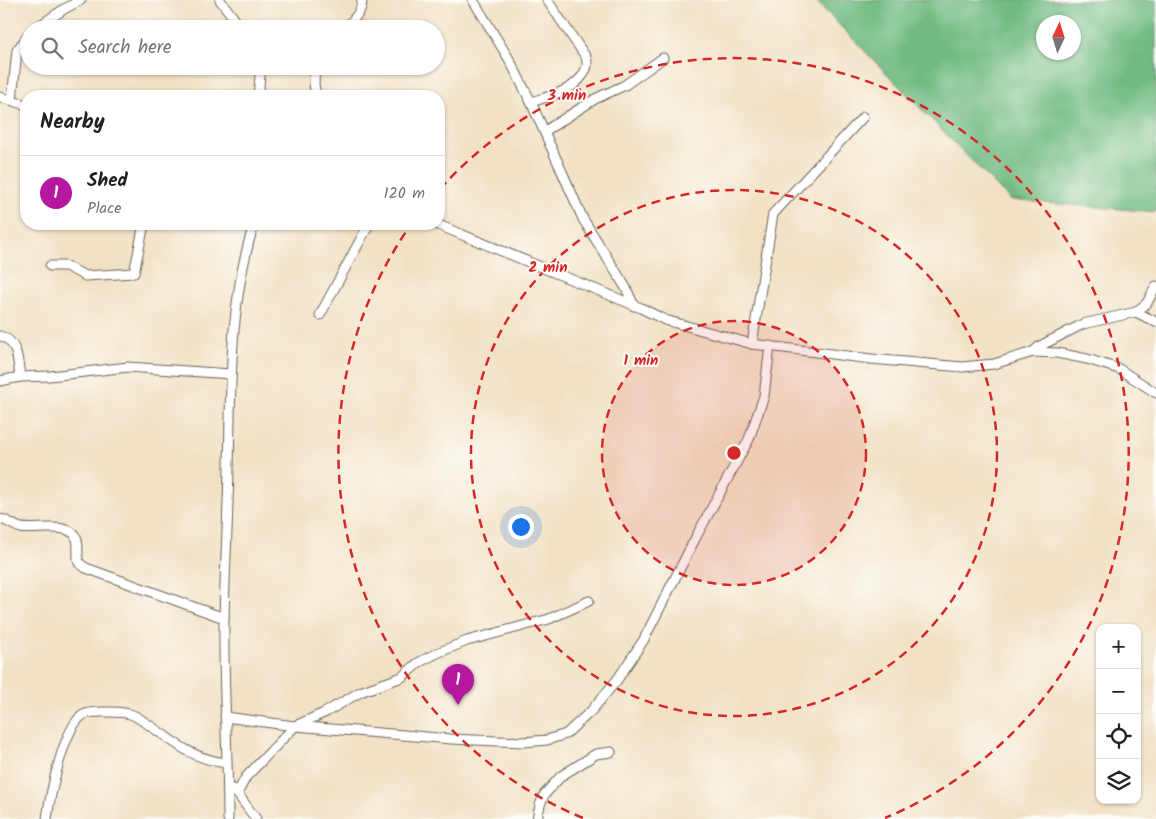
<!DOCTYPE html>
<html lang="en">
<head>
<meta charset="utf-8">
<style>
	:root { --surface:#fff; --page:#f6f6f6; --text:#202124; --muted:#757577; --line:#e0e0e0; --accent:#b5179e }
	body { margin:0; font-family:Kalam,sans-serif; background:var(--page); color:var(--text) }
	.controls { position:absolute; right:15px; bottom:15px; display:grid; overflow:hidden; border-radius:10px; box-shadow:0 1px 4px #0004 }
	.controls button { width:45px; height:45px; display:grid; place-items:center; padding:0; border:0; border-bottom:1px solid var(--line); background:var(--surface); color:var(--text); font:25px sans-serif }
	.compass { position:absolute; left:1036px; top:15px; width:45px; height:45px; border-radius:50%; background:var(--surface); box-shadow:0 1px 4px #0004; rotate:4deg }
	.you { position:absolute; left:520px; top:526px; width:18px; height:18px; margin:-12px; border:4px solid #fff; border-radius:50%; background:#1a73e8; box-shadow:0 0 0 8px #1a73e833 }
	.badge { display:grid; place-items:center; width:32px; height:32px; border-radius:50%; background:var(--accent); color:#fff; font-size:16px; font-weight:700 }
	.pin { position:absolute; translate:-50% -41px; filter:drop-shadow(0 1px 2px #0008) }
	.pin::after { content:''; position:absolute; top:26px; width:18px; height:15px; background:inherit; clip-path:polygon(0 0,100% 0,50% 100%) }
	.list { margin:0; padding:0; list-style:none }
	h2 { display:flex; justify-content:space-between; align-items:center; height:65px; margin:0; padding:0 20px; font-size:21px }
	h2 small { font-size:16px; font-weight:400; color:var(--muted) }
	.list li { display:grid; grid-template-columns:32px 1fr auto; gap:15px; align-items:center; box-sizing:border-box; height:75px; padding:0 20px; border-top:1px solid var(--line) }
	.list b { display:block; font-size:19px; white-space:nowrap }
	.list p { margin:0; font-size:16px; white-space:nowrap; color:var(--muted) }
	.list em { font-size:16px; font-style:normal; color:var(--muted) }
	.icon { flex:none; width:28px; height:28px; fill:none; stroke:currentColor; stroke-width:2; stroke-linecap:round; stroke-linejoin:round }
	.map { position:relative; flex:none; width:1156px; height:819px; overflow:hidden }
	.search { position:absolute; background:var(--surface); box-shadow:0 1px 4px #0004; left:20px; top:20px; width:425px; height:55px; display:flex; align-items:center; gap:12px; box-sizing:border-box; padding:0 18px; border-radius:28px; color:var(--muted); font-size:19px }
	.panel { position:absolute; background:var(--surface); box-shadow:0 1px 4px #0004; left:20px; top:90px; width:425px; height:140px; border-radius:20px }
	.map>svg:first-child { display:block }
</style>
</head>
<body>
<div class="map">
<svg width="1156" height="819" viewBox="0 0 1156 819">
	<rect width="100%" height="100%" fill="#fdfcf7"/>
	<filter id="ink" filterUnits="userSpaceOnUse"><feTurbulence type="fractalNoise" baseFrequency=".02" numOctaves="2"/><feDisplacementMap in="SourceGraphic" scale="10" xChannelSelector="R" yChannelSelector="G"/><feConvolveMatrix kernelMatrix="1 2 1 2 8 2 1 2 1" color-interpolation-filters="sRGB"/></filter>
	<filter id="wash" filterUnits="userSpaceOnUse"><feTurbulence type="fractalNoise" baseFrequency=".0096" numOctaves="4" result="noise"/><feDisplacementMap in="SourceGraphic" scale="20" xChannelSelector="R" yChannelSelector="G"/><feGaussianBlur stdDeviation="1.12" result="paint"/><feColorMatrix in="noise" values="0 0 0 0 0 0 0 0 0 0 0 0 0 0 0 0 0 1.4 0 .05"/><feComposite in="paint" operator="in"/></filter>
	<g filter="url(#wash)">
		<rect width="100%" height="100%" fill="#f2e1c4"/>
		<path fill="#71bb82" stroke="#466c4f" fill-rule="evenodd" d="M815,0H1156V212L1010,200ZM1044,22H1074V52H1044Z"/>
	</g>
	<g filter="url(#ink)">
		<g fill="none" stroke-linecap="round" stroke-linejoin="round">
			<g stroke="#676157" stroke-width="11">
				<g id="street">
					<polyline points="220,0 242,29"/>
					<polyline points="473,0 509,59 531,102 583,219 626,288 634,306"/>
					<polyline points="35,29 64,9 81,0"/>
					<path d="M344,29C353,20 362,13 362,0"/>
					<polyline points="315,66 314,84 316,96"/>
					<polyline points="258,96 261,66"/>
					<polyline points="0,97 26,105"/>
					<polyline points="12,100 17,50 29,35"/>
					<path d="M531,102C550,96 578,90 586,69C588,66 587,61 586,57L547,0"/>
					<polyline points="545,131 595,99 625,85 663,58"/>
					<polyline points="436,224 641,308 665,320 752,344 871,359 962,367 994,364 1033,352 1057,353 1087,359 1119,369 1156,393"/>
					<polyline points="50,266 66,266 85,276 134,273 144,224"/>
					<polyline points="1136,312 1156,322"/>
					<polyline points="320,315 369,224"/>
					<path d="M0,336C18,340 18,362 20,377"/>
					<polyline points="752,344 773,214 863,117"/>
					<polyline points="1033,352 1040,346 1083,324 1136,312 1147,303 1156,286"/>
					<polyline points="0,381 20,377 50,376 128,367 231,374"/>
					<path d="M0,519C8,520 13,526 21,528C35,531 69,522 76,537C80,544 76,555 79,563L86,568L224,618"/>
					<polyline points="225,717 295,726 451,739 524,742 547,740 566,734 591,711 617,680 643,641 696,537 749,439 764,396 770,346"/>
					<polyline points="234,789 256,819"/>
					<polyline points="237,794 246,777 295,726 326,712 360,692 402,677 418,663 437,653 467,641 549,619 589,601"/>
					<path d="M47,819C50,796 63,728 83,715C89,711 101,712 109,712C117,712 128,712 135,716C168,735 185,758 226,763"/>
					<path d="M228,819C228,752 223,685 224,619C225,568 228,518 229,467C231,385 229,303 254,224"/>
					<polyline points="537,819 540,805 544,795 561,776 596,754 611,752"/>
				</g>
			</g>
			<use href="#street" stroke="#fff" stroke-width="9"/>
		</g>
	</g>
	<circle cx="734" cy="453" r="132" fill="#d62828" fill-opacity=".12"/>
	<g fill="none" stroke="#d62828" stroke-width="2.5" stroke-dasharray="9 6">
		<circle cx="734" cy="453" r="132"/>
		<circle cx="734" cy="453" r="263"/>
		<path d="M583 818A395 395 0 0 1 410 226M440 189A395 395 0 1 1 885 818"/>
	</g>
	<circle cx="734" cy="453" r="8" fill="#d62828" stroke="#fdfcf7" stroke-width="2.5"/>
	<g font-size="15" text-anchor="middle" font-weight="bold" fill="#d62828" stroke="#fdfcf7" stroke-width="4" stroke-linejoin="round" paint-order="stroke">
		<text x="567" y="100">3 min</text>
		<text x="548" y="272">2 min</text>
		<text x="641" y="365">1 min</text>
	</g>
</svg>
<div class="controls">
<button>+</button>
<button>−</button>
<button><svg class="icon" aria-label="locate" viewBox="0 0 24 24"><circle cx="12" cy="12" r="6"/><path d="M12 2v4M12 18v4M2 12h4M18 12h4"/></svg></button>
<button><svg class="icon" aria-label="layers" viewBox="0 0 24 24"><path d="M12 4l9 5-9 5-9-5zM3 14l9 5 9-5"/></svg></button>
</div>
<svg class="compass" viewBox="-18 -18 36 36"><path d="M0-13l5 13h-10z" fill="#e53935"/><path d="M0 13l5-13h-10z" fill="#757577"/></svg>
<div class="you"></div>
<div class="pin badge" style="left:458px;top:705px">1</div>
<div class="search"><svg class="icon" aria-label="search" viewBox="0 0 24 24"><circle cx="10" cy="10" r="6"/><path d="M15 15l6 6"/></svg>Search here</div>
<section class="panel">
<h2>Nearby<small></small></h2>
<ul class="list">
<li><span class="badge">1</span><div><b>Shed</b><p>Place</p></div><em>120 m</em></li>
</ul>
</section>
</div>
</body>
</html>
